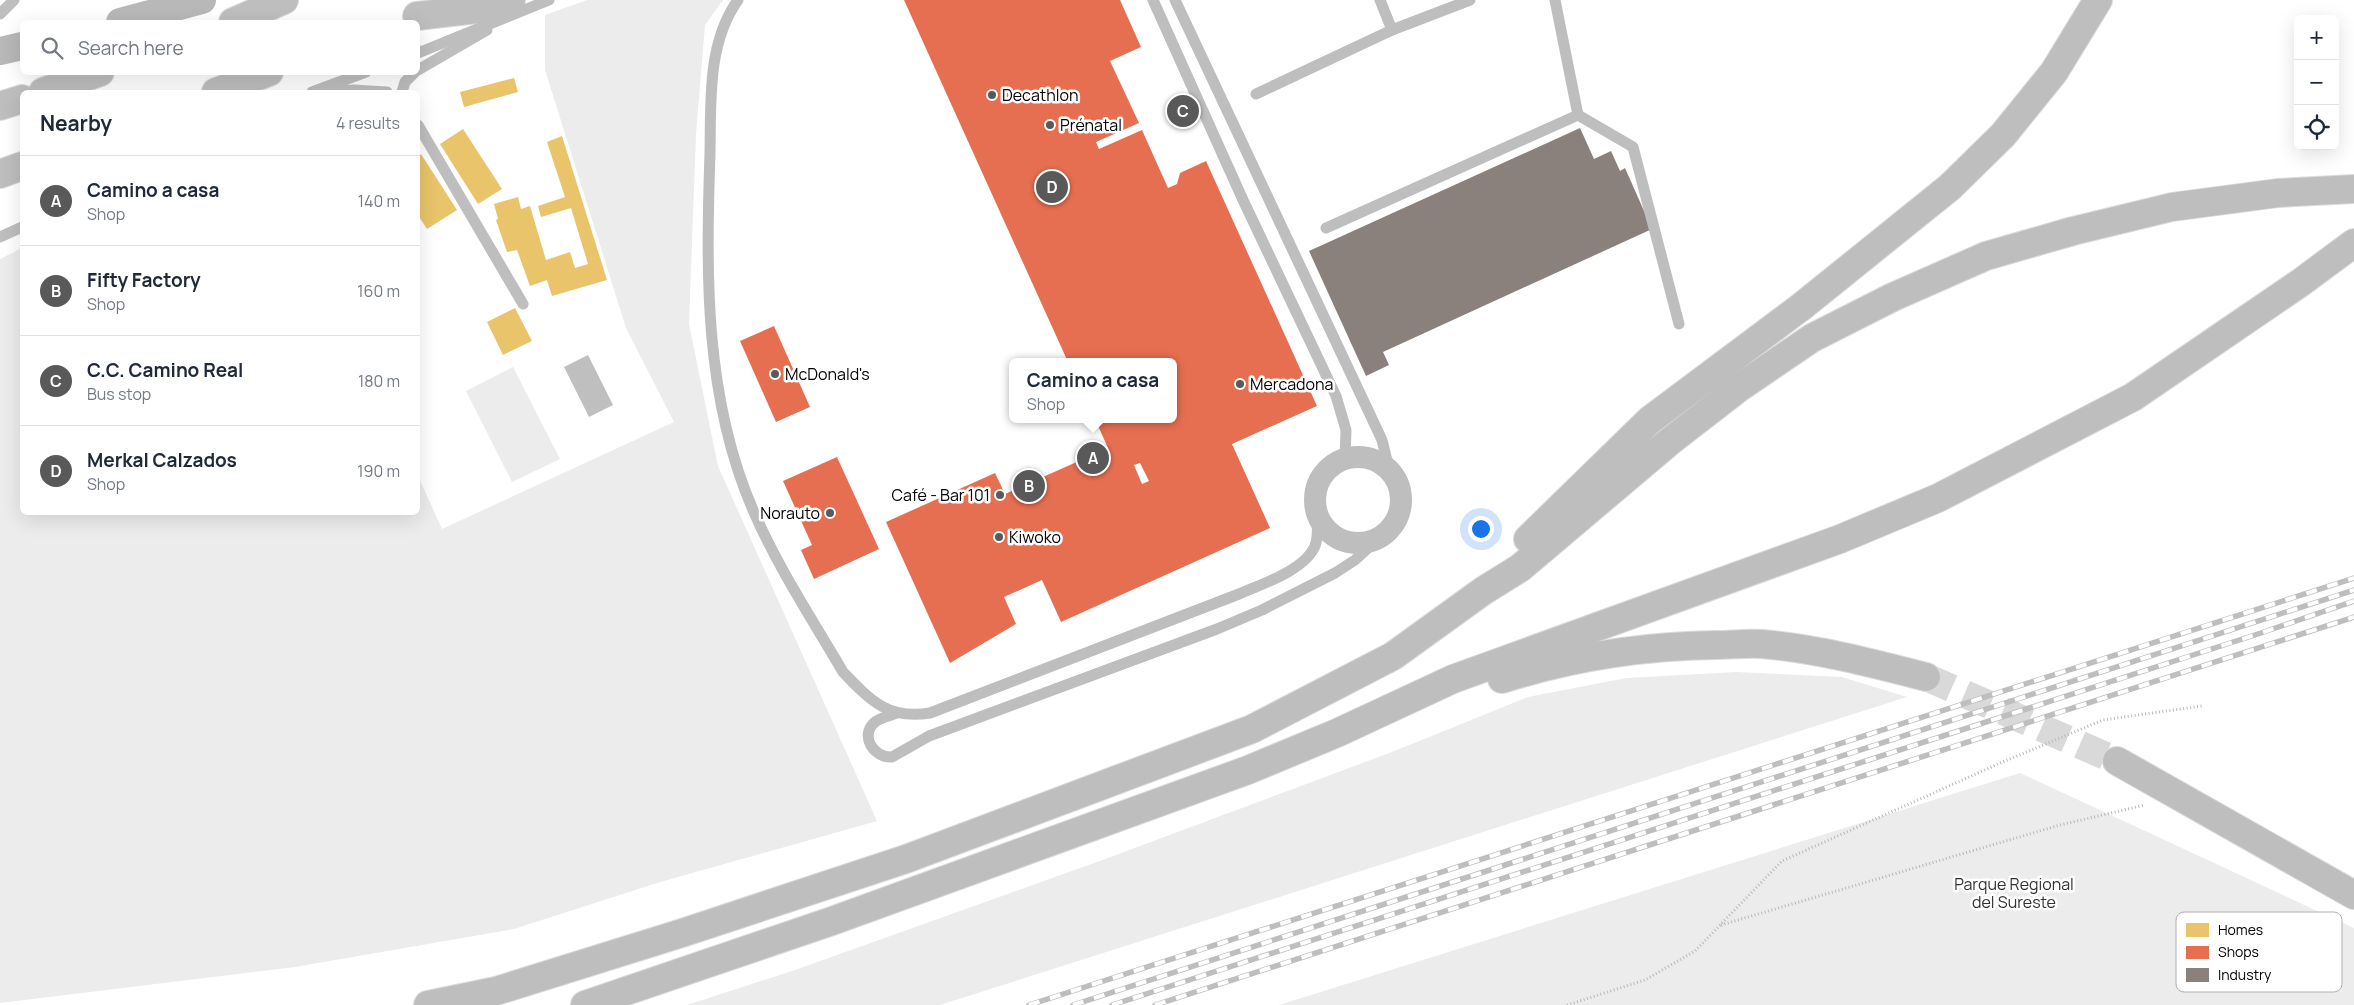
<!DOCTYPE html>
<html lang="en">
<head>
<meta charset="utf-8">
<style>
	:root { --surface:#fff; --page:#f6f6f7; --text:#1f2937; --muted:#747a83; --line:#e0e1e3; --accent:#595959 }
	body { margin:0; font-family:Manrope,sans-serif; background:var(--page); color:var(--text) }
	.controls { position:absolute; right:15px; top:15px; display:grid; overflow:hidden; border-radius:8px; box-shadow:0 5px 20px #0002 }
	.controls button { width:45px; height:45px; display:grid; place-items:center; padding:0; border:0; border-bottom:1px solid var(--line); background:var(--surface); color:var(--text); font:25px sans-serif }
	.you { position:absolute; left:1480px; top:528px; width:18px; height:18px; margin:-12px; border:4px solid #fff; border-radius:50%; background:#1a73e8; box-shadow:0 0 0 8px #1a73e833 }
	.badge { display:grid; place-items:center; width:32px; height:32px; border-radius:50%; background:var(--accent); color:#fff; font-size:16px; font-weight:700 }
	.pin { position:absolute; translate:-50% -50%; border:2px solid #fff; box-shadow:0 1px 5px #0006 }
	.popup { position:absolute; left:1009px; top:358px; width:168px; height:65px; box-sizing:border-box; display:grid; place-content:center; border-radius:8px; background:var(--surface); filter:drop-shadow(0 1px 4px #0005); font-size:16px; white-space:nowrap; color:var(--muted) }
	.popup b { font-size:19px; color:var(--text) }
	.popup::after { content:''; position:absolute; left:50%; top:100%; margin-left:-10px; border:10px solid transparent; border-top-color:var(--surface) }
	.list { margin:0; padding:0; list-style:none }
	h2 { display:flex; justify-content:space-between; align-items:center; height:65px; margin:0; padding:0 20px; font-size:21px }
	h2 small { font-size:16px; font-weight:400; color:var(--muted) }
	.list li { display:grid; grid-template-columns:32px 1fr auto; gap:15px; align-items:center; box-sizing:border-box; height:90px; padding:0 20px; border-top:1px solid var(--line) }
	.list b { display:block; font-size:19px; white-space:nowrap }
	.list p { margin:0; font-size:16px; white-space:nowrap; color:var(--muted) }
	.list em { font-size:16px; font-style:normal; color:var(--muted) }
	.icon { flex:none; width:28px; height:28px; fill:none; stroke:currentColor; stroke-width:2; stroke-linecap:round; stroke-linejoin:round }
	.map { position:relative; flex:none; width:2354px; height:1005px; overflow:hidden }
	.search { position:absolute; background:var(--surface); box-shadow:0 5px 20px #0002; left:20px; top:20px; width:400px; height:55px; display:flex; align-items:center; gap:12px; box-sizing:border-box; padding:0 18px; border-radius:8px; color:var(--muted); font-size:19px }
	.panel { position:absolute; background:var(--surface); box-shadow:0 5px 20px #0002; left:20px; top:90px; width:400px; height:425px; border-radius:8px }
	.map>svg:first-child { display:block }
</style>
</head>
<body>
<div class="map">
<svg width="2354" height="1005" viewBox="0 0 2354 1005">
	<rect width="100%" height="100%" fill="#fff"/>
	<g fill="#ececec">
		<polygon points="587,0 723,0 705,25 696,134 689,324 718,466 877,821 657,883 514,929 295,967 0,1003 0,259 22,248 22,512 418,512 418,476 442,529 674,422 626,328 545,70 545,15"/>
		<polygon points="513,367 560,459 512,482 466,391"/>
		<polygon points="1737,672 1842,677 1907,697 940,1005 687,1005 795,970 1108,858 1392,752 1528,697 1626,678"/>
		<polygon points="2020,773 2354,928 2354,1005 1279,1005"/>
	</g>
	<polygon fill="#bfbfbf" points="588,355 613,405 589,417 564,367"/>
	<g fill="#e9c46a">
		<polygon points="514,78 518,92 464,107 460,92"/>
		<polygon points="463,129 502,189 478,204 440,144"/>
		<polygon points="562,136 607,280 552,296 547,280 530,286 517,250 507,252 496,220 498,219 494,204 518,197 521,209 530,206 546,260 570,252 575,268 588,264 571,208 541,217 538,206 565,197 547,142"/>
		<polygon points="421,154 457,210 427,229 418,215 418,157"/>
		<polygon points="515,308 532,341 503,355 487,322"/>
	</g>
	<g fill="#e76f51" fill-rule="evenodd">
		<path d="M904,0H1120L1141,47L1110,61L1139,123L1096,142L1099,149L1142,130L1168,188L1177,184L1180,173L1206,161L1317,406L1232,444L1270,528L1061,622L1042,580L1004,597L1016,624L950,663L886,522L995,473L1005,494L1108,448L1095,419H1173V362H1068ZM1140,463L1149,481L1142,484L1134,465Z"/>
		<polygon points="774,326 810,407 776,422 740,341"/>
		<polygon points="837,457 879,549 814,579 801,550 812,545 783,481"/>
	</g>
	<polygon fill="#8a817c" points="1580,128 1594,159 1611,151 1620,171 1625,168 1652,229 1383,352 1389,365 1366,376 1309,251"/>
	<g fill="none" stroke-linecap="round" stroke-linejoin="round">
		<polyline stroke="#d9d9d9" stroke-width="28" stroke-dasharray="28 14" stroke-linecap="butt" points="1926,677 2117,761"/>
		<g stroke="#dbdbdb" stroke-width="30">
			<g id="motorway">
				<polyline points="417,16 486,8 511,0"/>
				<polyline points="233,22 284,0"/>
				<polyline points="43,92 100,72"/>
				<polyline points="216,92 269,72"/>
				<polyline points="0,106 22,99"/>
				<polyline points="0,174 22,166"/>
				<polyline points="1528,539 1650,420 1801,307 1950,187 2003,135 2054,72 2098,0"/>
				<path d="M1502,679C1571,657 1643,646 1716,645C1731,645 1747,643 1762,644C1818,649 1872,663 1926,677"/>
				<polyline points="2117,761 2354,895"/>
				<polyline points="428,1005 496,991 682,933 906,859 1252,729 1393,656 1483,591 1520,568 1669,442 1740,387 1812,338 1893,297 1986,256 2073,231 2172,207 2278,193 2354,189"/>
				<polyline points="585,1005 832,921 1248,770 1337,733 1453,679 1840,539 1938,498 2133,397 2300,283 2354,243"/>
			</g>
		</g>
		<g stroke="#b9b9b9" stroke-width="3" stroke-dasharray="1 2.5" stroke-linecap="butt">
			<polyline points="1721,925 2060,825 2145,805"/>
			<polyline points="1567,1005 1645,980 1695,951 1782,861 1998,764 2103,720 2202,706"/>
		</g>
		<g stroke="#bebebe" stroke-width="11">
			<path d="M738,0C707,43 711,102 710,153C706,274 704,397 753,510C777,566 812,619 843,672C870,700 888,720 930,713L1239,594C1262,584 1305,570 1315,546C1319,536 1317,524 1317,514"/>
			<polyline points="1153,0 1243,200 1336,396 1346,430 1345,458"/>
			<polyline points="1175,0 1382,440 1389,469"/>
			<polyline points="1380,0 1392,30"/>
			<polyline points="0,14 14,0"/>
			<polyline points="418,53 549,0"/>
			<polyline points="418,70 487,30"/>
			<polyline points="312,92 366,72"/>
			<polyline points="324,92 353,90 387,92"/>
			<polyline points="402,92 405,82 415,72"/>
			<polyline points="1256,94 1392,30 1470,0"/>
			<polyline points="1578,115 1633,147 1679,324"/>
			<polyline points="418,125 523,304"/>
			<polyline points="1326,228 1578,115 1555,0"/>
			<polyline points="0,237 22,227"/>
			<path d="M897,713C890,716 881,717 875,722C859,736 874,758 892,757L929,736L1217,629L1262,610L1335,573L1355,560L1380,537"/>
		</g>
		<circle stroke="#bebebe" stroke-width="22" cx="1358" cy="500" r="43"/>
		<g stroke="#b8b8b8" stroke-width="28">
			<polyline points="120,22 202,0"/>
			<polyline points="0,51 22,46"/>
		</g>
		<use href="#motorway" stroke="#bebebe" stroke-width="28"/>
		<g stroke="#bebebe" stroke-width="5.5">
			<g id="rail">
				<polyline points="1029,1005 2354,578"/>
				<polyline points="1073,1005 2354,590"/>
				<polyline points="1112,1005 2261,633 2354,601"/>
				<polyline points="1155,1005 2354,617"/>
			</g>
		</g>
		<use href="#rail" stroke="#fff" stroke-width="4" stroke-dasharray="11" stroke-linecap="butt"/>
	</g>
	<g fill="#595959" stroke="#fff" stroke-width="2">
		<circle cx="992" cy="95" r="5"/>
		<circle cx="1050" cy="125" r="5"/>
		<circle cx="775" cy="374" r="5"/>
		<circle cx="1240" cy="384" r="5"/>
		<circle cx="1000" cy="495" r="5"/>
		<circle cx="830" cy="513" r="5"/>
		<circle cx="999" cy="537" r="5"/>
	</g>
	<g text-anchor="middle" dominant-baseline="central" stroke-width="5" stroke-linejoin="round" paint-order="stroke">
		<g font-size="16" fill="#000" stroke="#fff" text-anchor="start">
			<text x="1002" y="95">Decathlon</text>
			<text x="1060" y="125">Prénatal</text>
			<text x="785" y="374">McDonald's</text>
			<text x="1250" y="384">Mercadona</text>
			<text x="990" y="495" text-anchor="end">Café - Bar 101</text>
			<text x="820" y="513" text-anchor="end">Norauto</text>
			<text x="1009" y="537">Kiwoko</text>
		</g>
		<g font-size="16" fill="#333" stroke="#fff">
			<text x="2014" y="884">Parque Regional<tspan x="2014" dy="18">del Sureste</tspan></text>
		</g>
	</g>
	<rect x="2176" y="912" width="166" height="80" rx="8" fill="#fff" stroke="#b2b2b2" stroke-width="1"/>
	<rect x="2186" y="923" width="23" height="14" fill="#e9c46a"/>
	<rect x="2186" y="946" width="23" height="13" fill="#e76f51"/>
	<rect x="2186" y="968" width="23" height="14" fill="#8a817c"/>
	<g font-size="14" fill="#000">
		<text x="2218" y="935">Homes</text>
		<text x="2218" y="957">Shops</text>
		<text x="2218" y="980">Industry</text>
	</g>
</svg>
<div class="controls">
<button>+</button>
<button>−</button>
<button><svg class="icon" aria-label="locate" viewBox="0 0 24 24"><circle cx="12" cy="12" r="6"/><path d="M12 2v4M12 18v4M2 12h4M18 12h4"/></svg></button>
</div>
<div class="you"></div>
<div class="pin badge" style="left:1093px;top:458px">A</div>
<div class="popup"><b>Camino a casa</b>Shop</div>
<div class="pin badge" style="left:1029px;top:486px">B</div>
<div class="pin badge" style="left:1183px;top:111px">C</div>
<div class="pin badge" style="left:1052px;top:187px">D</div>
<div class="search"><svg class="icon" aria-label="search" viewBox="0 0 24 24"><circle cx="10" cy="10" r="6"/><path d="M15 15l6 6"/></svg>Search here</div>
<section class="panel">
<h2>Nearby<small>4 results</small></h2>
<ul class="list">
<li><span class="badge">A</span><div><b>Camino a casa</b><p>Shop</p></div><em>140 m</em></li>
<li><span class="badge">B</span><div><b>Fifty Factory</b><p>Shop</p></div><em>160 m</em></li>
<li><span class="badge">C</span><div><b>C.C. Camino Real</b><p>Bus stop</p></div><em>180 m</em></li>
<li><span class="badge">D</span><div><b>Merkal Calzados</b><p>Shop</p></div><em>190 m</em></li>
</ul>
</section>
</div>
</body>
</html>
